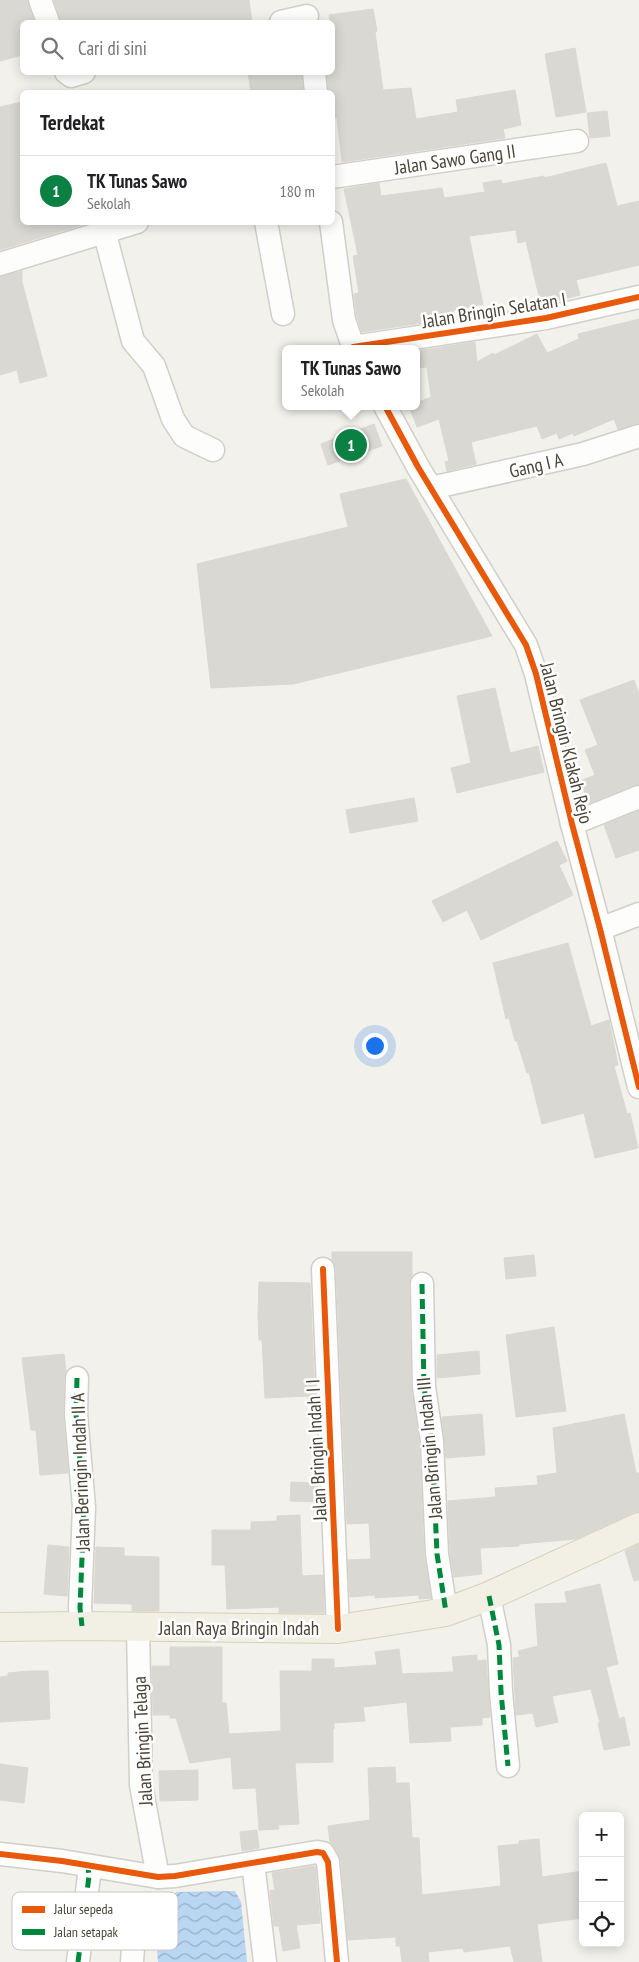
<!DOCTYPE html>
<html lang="id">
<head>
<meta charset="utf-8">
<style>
	:root { --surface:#fff; --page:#f2f2f2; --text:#202124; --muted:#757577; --line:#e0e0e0; --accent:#0b8043 }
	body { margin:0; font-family:"PT Sans Narrow",sans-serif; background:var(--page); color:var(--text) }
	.controls { position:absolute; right:15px; bottom:15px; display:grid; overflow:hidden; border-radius:8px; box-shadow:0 2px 12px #0003 }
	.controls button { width:45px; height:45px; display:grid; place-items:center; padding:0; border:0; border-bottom:1px solid var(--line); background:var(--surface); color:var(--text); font:25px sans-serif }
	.you { position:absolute; left:374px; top:1045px; width:18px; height:18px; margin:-12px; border:4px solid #fff; border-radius:50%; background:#1a73e8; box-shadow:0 0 0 8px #1a73e833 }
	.badge { display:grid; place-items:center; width:32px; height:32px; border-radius:50%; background:var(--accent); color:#fff; font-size:16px; font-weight:700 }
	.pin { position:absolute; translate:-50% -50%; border:2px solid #fff; box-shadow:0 1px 5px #0006 }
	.popup { position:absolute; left:282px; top:345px; width:138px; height:65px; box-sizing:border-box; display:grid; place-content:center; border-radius:8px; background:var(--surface); filter:drop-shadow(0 1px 4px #0005); font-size:16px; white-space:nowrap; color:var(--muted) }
	.popup b { font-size:19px; color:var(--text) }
	.popup::after { content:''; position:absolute; left:50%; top:100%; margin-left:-10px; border:10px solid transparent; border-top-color:var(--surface) }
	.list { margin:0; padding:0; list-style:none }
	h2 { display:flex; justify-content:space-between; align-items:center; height:65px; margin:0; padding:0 20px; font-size:21px }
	h2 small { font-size:16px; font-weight:400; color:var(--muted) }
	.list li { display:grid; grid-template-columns:32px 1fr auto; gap:15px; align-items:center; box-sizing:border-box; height:70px; padding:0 20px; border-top:1px solid var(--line) }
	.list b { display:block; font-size:19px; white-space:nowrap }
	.list p { margin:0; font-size:16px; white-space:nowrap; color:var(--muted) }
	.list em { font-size:16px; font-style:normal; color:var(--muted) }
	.icon { flex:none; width:28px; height:28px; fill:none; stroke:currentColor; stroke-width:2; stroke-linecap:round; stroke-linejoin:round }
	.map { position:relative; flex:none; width:639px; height:1962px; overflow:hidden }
	.search { position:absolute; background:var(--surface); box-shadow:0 2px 12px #0003; left:20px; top:20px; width:315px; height:55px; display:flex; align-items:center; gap:12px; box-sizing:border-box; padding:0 18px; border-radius:8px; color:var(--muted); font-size:19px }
	.panel { position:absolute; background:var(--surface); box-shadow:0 2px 12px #0003; left:20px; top:90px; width:315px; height:135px; border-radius:8px }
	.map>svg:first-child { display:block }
</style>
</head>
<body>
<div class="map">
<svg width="639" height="1962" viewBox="0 0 639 1962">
	<defs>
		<pattern id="water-waves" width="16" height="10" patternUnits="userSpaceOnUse" patternTransform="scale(1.25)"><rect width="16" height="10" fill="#b9d6f3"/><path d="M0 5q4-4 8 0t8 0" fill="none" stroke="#98afc6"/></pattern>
	</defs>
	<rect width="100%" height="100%" fill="#f2f1eb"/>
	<polygon fill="url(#water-waves)" points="235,1891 241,1902 247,1962 158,1962 157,1950 159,1923 176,1892"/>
	<g fill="#dad8d2" stroke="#dbd8d1">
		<polygon points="0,0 27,0 34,22 22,22 22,55 0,61"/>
		<polygon points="54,0 249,0 252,22 61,22"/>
		<polygon points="373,9 377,31 375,32 383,90 411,88 416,119 458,112 456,100 515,90 521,125 503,129 505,138 342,162 337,117 335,118 332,103 332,92 329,92 327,72 332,72 332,22 330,22 329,15"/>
		<polygon points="575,48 586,112 556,117 545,54"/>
		<polygon points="248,72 301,72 303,92 251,92"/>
		<polygon points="22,102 22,222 88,223 0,250 0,107"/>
		<polygon points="607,111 610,136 590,138 587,113"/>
		<polygon points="606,163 617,206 639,201 639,265 576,280 580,295 541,305 526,241 518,243 516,230 469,236 483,304 453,310 455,318 362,332 357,317 354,294 359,293 353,256 358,255 344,189 379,183 381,196 442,188 444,198 485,192 483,183 501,180 502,184 544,176 544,178"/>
		<polygon points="22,271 22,282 47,376 20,383 17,370 0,375 0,277"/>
		<polygon points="639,319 639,423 618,429 614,419 574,436 573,433 559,439 557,433 542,439 537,426 471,442 476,464 447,471 445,462 449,461 439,419 417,427 409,406 416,406 416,403 431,397 427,367 416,368 416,351 475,342 477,362 493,353 494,355 537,334 547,353 579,339 578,334"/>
		<polygon points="374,424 382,446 328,465 321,444"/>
		<polygon points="406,479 492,636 293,684 211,688 197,564 348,527 340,494"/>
		<polygon points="634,680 639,694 639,784 589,803 580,781 595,775 585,750 598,745 580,700"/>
		<polygon points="495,688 510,753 538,746 544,772 457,793 451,768 471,763 457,696"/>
		<polygon points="414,798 418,821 350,833 346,810"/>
		<polygon points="639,811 639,850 616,858 604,825"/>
		<polygon points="557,841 567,861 559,865 573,895 481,940 467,910 443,922 432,901"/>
		<polygon points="568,943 591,1026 609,1020 618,1065 614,1066 627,1114 630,1113 638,1148 595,1158 584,1113 542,1124 529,1072 527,1073 517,1041 515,1041 509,1018 506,1019 493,963"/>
		<polygon points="332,1252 412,1252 412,1276 409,1284 411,1387 419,1442 424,1555 431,1598 419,1599 419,1595 375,1598 375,1595 350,1597 348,1560 371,1559 369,1523 347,1524 336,1268 332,1260"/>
		<polygon points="534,1255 536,1276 506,1279 504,1258"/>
		<polygon points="259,1282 310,1283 315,1398 308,1399 308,1396 265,1398 262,1340 259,1340 258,1317"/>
		<polygon points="554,1327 566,1411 516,1417 506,1335"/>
		<polygon points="479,1351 480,1374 437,1378 437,1355"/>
		<polygon points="64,1354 66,1371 64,1378 63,1415 68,1473 40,1475 36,1430 31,1430 22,1358"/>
		<polygon points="482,1414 485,1455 446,1458 442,1417"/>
		<polygon points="624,1414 636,1473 639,1473 639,1512 632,1513 576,1539 519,1544 519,1546 480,1548 482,1574 454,1577 450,1553 448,1501 496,1497 495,1488 538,1485 537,1476 557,1473 553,1428"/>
		<polygon points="291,1482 319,1483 320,1502 290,1501"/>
		<polygon points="300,1515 302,1576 323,1575 324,1613 279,1613 279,1607 227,1609 225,1565 212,1565 212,1530 251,1530 251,1522 277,1521 277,1516"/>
		<polygon points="639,1544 639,1580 634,1581 625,1551"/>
		<polygon points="48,1545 69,1547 67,1596 44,1594"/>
		<polygon points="96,1547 124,1548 124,1556 159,1557 159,1611 132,1611 132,1604 94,1603"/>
		<polygon points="600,1584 618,1664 606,1667 619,1719 624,1717 630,1745 604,1750 598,1723 600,1723 591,1689 552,1696 558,1722 536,1727 533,1713 516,1715 513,1658 520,1657 518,1651 538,1646 535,1604 567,1603 565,1592"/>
		<polygon points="170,1647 222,1647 222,1703 226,1703 229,1734 281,1731 280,1671 312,1671 312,1659 334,1659 334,1668 377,1665 375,1652 399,1649 402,1674 454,1672 452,1657 477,1655 477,1661 486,1660 490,1717 482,1718 482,1725 450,1727 451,1741 410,1743 407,1702 363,1707 365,1721 334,1723 334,1729 333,1729 333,1762 295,1763 299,1824 278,1825 279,1829 259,1830 256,1788 233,1789 231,1757 190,1763 176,1718 170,1718 170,1715 153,1715 152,1666 170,1666"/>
		<polygon points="28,1671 48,1671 50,1719 0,1722 0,1677 8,1676 8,1673"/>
		<polygon points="0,1764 28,1768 24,1803 0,1800"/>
		<polygon points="395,1767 396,1783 409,1783 412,1838 419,1838 422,1895 501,1886 498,1846 519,1844 519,1841 539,1839 542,1877 583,1871 583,1918 537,1924 542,1962 514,1962 510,1946 464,1952 463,1948 428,1952 429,1962 402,1962 400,1946 396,1946 396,1937 348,1940 341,1861 334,1847 330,1842 328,1826 370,1820 368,1768"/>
		<polygon points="198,1770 198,1800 160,1801 159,1771"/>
		<polygon points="257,1830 259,1848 242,1851 240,1832"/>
		<polygon points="315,1866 320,1923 296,1925 300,1948 283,1951 279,1926 274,1926 270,1890 275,1890 272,1873"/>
	</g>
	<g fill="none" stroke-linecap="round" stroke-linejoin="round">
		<g stroke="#d0cfc9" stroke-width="25">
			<g id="minor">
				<polyline points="40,0 48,22"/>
				<polyline points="281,22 307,16"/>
				<polyline points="66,72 71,76 84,72"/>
				<polyline points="314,72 316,92"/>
				<polyline points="332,177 577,141"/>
				<polyline points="266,222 283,314"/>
				<polyline points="331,222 344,320 354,349"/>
				<polyline points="107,232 107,242 133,341 154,366 173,419 184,436 213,450"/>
				<polyline points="0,264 137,222"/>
				<polyline points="353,347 546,318 639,297"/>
				<polyline points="385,406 418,467 526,645 536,674 572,824 600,929 639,1087"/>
				<polyline points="431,488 583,454 639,436"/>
				<polyline points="572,824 639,797"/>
				<polyline points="600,929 639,914"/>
				<polyline points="323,1269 338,1629"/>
				<polyline points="422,1284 424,1387 432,1441 437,1554 446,1612"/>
				<polyline points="77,1378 76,1414 84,1507 80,1608 82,1626"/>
				<polyline points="489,1596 499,1645 501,1692 508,1766"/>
				<polyline points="138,1627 141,1785 158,1877"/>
				<polyline points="0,1854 62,1861 158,1877 175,1876 317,1852 323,1853 328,1862 337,1962"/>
				<polyline points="253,1863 265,1962"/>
				<polyline points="78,1962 89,1876 88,1867"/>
				<polyline points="132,1962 134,1934"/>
			</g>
		</g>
		<g stroke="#d6d0b7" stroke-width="30">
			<polyline id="major" points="0,1627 82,1626 338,1629 384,1622 446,1612 489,1596 639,1527"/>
		</g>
		<use href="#minor" stroke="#fdfdfc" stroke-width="22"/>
		<use href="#major" stroke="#f2efe4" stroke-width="28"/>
		<g stroke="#00873e" stroke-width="5" stroke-dasharray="10 5" stroke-linecap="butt">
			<polyline points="422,1284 424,1387 432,1441 437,1554 446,1612"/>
			<polyline points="77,1378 76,1414 84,1507 80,1608 82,1626"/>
			<polyline points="489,1596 499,1645 501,1692 508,1766"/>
			<polyline points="78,1962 89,1876 88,1867 84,1866"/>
		</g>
		<g stroke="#fff" stroke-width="9">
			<g id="cycleway">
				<polyline points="353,347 546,318 639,297"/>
				<polyline points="385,406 418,467 526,645 536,674 572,824 600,929 639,1087"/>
				<polyline points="323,1269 338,1629"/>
				<polyline points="0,1854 62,1861 158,1877 175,1876 317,1852 323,1853 328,1862 337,1962"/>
			</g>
		</g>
		<use href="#cycleway" stroke="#e8590c" stroke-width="6"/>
	</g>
	<g text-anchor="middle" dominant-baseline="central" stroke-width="5" stroke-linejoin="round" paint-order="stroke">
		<g font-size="19" fill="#4a4436" stroke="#fff">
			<text transform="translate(455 159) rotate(-8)">Jalan Sawo Gang II</text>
			<text transform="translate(494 310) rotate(-9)">Jalan Bringin Selatan I</text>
			<text transform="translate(536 465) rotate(-13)">Gang I A</text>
			<text transform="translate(567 743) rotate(76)">Jalan Bringin Klakah Rejo</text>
			<text transform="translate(429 1448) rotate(-95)">Jalan Bringin Indah III</text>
			<text transform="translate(316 1450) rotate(-93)">Jalan Bringin Indah I I</text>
			<text transform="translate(80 1472) rotate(-92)">Jalan Beringin Indah II A</text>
			<text x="239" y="1628">Jalan Raya Bringin Indah</text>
			<text transform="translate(142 1741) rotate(-93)">Jalan Bringin Telaga</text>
		</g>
	</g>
	<rect x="12" y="1892" width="166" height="58" rx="8" fill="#fff" stroke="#c9c7c3" stroke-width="1"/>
	<rect x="22" y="1906" width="23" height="7" fill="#e8590c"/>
	<rect x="22" y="1929" width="23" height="6" fill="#00873e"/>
	<g font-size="14" fill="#4a4436">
		<text x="54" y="1914">Jalur sepeda</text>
		<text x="54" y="1937">Jalan setapak</text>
	</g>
</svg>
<div class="controls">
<button>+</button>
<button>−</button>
<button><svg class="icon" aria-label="locate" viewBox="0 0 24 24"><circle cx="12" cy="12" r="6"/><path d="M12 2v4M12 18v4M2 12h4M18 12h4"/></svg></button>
</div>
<div class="you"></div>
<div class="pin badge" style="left:351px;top:445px">1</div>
<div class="popup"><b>TK Tunas Sawo</b>Sekolah</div>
<div class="search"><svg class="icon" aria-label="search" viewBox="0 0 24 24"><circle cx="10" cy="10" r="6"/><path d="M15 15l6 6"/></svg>Cari di sini</div>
<section class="panel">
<h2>Terdekat<small></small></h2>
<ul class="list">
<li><span class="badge">1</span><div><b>TK Tunas Sawo</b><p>Sekolah</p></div><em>180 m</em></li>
</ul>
</section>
</div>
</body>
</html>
